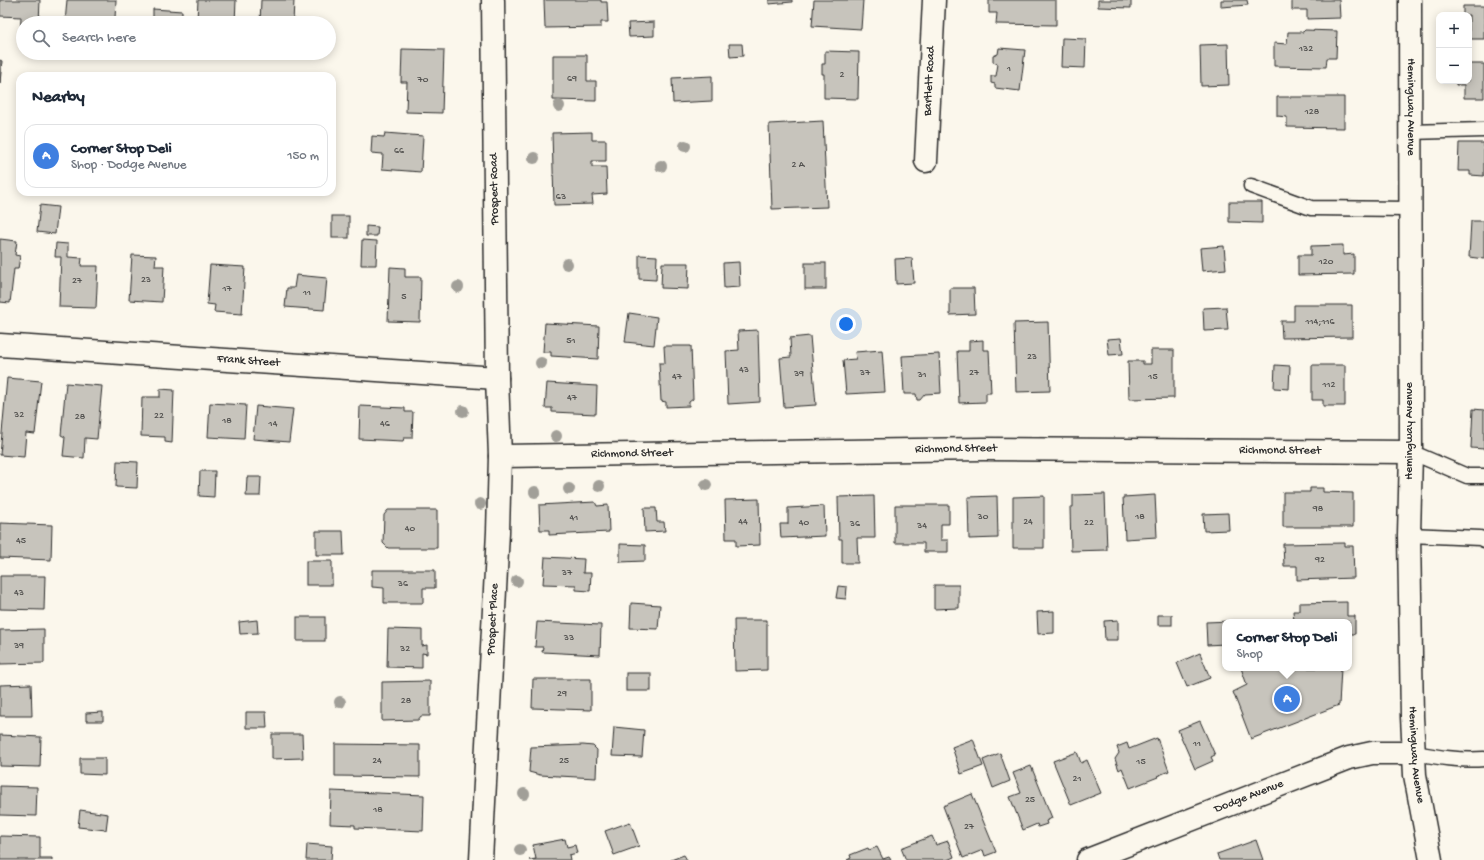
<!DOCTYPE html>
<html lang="en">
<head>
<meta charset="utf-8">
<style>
	:root { --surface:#fff; --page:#f2f2f3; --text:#1f2937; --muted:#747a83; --line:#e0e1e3; --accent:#0f766e }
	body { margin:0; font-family:"Gochi Hand",sans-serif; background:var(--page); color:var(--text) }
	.controls { position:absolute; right:12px; top:12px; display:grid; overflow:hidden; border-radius:8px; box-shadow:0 2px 10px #0003 }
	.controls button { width:36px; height:36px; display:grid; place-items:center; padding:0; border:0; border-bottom:1px solid var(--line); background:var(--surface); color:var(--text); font:20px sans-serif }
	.you { position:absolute; left:846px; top:324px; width:14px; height:14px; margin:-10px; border:3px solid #fff; border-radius:50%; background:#1a73e8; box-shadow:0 0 0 6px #1a73e833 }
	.badge { display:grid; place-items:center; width:26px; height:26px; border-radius:50%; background:var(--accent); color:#fff; font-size:13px; font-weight:700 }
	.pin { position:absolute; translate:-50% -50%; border:2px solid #fff; box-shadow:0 1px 4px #0006 }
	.popup { position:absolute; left:1222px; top:619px; width:130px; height:52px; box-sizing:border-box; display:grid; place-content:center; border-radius:8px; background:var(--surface); filter:drop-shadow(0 1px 3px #0005); font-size:13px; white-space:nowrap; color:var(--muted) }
	.popup b { font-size:15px; color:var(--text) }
	.popup::after { content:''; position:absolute; left:50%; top:100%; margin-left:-8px; border:8px solid transparent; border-top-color:var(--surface) }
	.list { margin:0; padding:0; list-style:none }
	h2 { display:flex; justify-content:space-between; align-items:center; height:52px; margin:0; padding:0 16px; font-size:17px }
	h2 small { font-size:13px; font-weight:400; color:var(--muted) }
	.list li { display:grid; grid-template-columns:26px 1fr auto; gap:12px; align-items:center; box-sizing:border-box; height:64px; margin:0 8px 8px; padding:0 8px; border:1px solid var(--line); border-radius:12px }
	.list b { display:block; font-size:15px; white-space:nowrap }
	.list p { margin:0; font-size:13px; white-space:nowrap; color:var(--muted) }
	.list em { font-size:13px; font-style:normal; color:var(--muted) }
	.icon { flex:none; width:22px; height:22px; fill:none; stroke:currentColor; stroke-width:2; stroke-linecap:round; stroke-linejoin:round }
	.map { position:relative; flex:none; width:1484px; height:860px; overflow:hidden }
	.search { position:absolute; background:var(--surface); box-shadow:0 2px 10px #0003; left:16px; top:16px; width:320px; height:44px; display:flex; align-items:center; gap:10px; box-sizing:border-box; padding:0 14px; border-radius:22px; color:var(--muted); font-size:15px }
	.panel { position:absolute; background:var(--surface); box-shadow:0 2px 10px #0003; left:16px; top:72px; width:320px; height:124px; border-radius:12px }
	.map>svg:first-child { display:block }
</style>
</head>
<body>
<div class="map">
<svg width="1484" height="860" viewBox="0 0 1484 860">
	<rect width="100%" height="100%" fill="#fbf7ec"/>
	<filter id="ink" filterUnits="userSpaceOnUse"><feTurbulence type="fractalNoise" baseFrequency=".025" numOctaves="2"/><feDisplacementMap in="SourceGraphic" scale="8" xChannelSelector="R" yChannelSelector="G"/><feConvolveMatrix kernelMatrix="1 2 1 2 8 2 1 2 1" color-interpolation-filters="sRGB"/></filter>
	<g filter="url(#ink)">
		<g fill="#c7c4bc" stroke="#2b2b2b">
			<polygon points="0,0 40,0 39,23 23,23 23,37 20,37 21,17 0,16"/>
			<polygon points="67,0 116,0 115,18 122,19 122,23 65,23"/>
			<polygon points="198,0 236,0 235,23 153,23 153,9 182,11 182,20 197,20"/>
			<polygon points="261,0 294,0 293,23 260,23"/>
			<polygon points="544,0 601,0 601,2 607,2 608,22 601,22 601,27 545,28"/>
			<polygon points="769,0 792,0 792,2 769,4"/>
			<polygon points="814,0 863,0 861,29 812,26"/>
			<polygon points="989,0 1056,0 1056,25 996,24 997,13 989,13"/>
			<polygon points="1098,0 1131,0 1131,8 1098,7"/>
			<polygon points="1221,0 1247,0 1248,5 1221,7"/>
			<polygon points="1292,0 1339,0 1340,18 1307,19 1307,10 1292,10"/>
			<polygon points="1463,6 1484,6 1484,39 1469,39 1469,15 1463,15"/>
			<polygon points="654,22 654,36 629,37 628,23"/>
			<polygon points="1305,30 1337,31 1336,58 1327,58 1326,67 1274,66 1274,43 1287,44 1288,32 1303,32"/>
			<polygon points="1062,38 1086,39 1085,68 1061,67"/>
			<polygon points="729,44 742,44 743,56 730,57"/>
			<polygon points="1228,44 1229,85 1201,86 1200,45"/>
			<polygon points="999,48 1025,50 1020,91 995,88 995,84 991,83 991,76 996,76 998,64 993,62 993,56 998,54"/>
			<polygon points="402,49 444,50 442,113 406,112 407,82 401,82"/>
			<polygon points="825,51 859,52 858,99 824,98 824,74 822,74 822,64 825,64"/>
			<polygon points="553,55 587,55 587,81 596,81 596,101 553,100"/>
			<polygon points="0,60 2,61 0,83"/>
			<polygon points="1469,64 1484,64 1484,98 1464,98 1464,85 1456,85 1456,81 1469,81"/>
			<polygon points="712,76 712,101 673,103 672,78"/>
			<polygon points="1277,97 1344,97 1344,128 1287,127 1287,117 1277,116"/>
			<polygon points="823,121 827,207 772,209 769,124"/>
			<polygon points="592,132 592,140 606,140 606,161 592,161 592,167 606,167 607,194 592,195 593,204 554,205 552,133"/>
			<polygon points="385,133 423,136 421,172 382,169 383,154 371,153 372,136 384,137"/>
			<polygon points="1459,143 1484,143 1484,176 1470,175 1470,171 1458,171"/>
			<polygon points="1229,202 1262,202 1262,223 1229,222"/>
			<polygon points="40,205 58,207 55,234 37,232"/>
			<rect x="332" y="216" width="17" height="22"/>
			<polygon points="1471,221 1484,221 1484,259 1469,257"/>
			<polygon points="366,226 378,227 377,236 366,236"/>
			<polygon points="0,239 17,241 15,255 20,256 18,269 14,269 10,303 0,302"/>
			<polygon points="362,240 377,241 376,265 361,265"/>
			<polygon points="56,243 68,244 68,257 82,258 81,266 98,266 96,308 59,307 61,257 55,257"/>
			<polygon points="1343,245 1343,255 1354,254 1354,274 1298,275 1298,255 1311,255 1311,246"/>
			<polygon points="1224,246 1226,269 1202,271 1200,248"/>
			<polygon points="132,255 156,256 155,266 164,266 162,302 129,300"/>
			<polygon points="639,255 657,256 656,280 639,279"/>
			<polygon points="912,258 914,283 896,284 895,259"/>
			<polygon points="739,262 740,287 724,288 723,263"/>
			<polygon points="662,263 689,263 688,289 661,288"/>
			<rect x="805" y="263" width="21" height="26"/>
			<polygon points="210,265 245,267 242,314 214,312 215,305 207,304"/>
			<polygon points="390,267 405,268 405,277 421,277 420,322 388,321"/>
			<polygon points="296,275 327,278 324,310 285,307 287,288 294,288"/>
			<polygon points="950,288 974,288 975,314 950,315"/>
			<polygon points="1294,305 1352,305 1352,337 1282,338 1281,321 1294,321"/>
			<polygon points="1226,307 1228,330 1204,331 1203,308"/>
			<polygon points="629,313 657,317 654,345 625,342"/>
			<polygon points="1048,322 1050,391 1016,392 1014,323"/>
			<polygon points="545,323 599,326 598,359 551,356 551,352 543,352"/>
			<polygon points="758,330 760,402 728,404 726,351 739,350 738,331"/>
			<polygon points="810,336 816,405 784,407 780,358 791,357 790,338"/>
			<polygon points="1121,338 1123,354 1109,355 1107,339"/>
			<polygon points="983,340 983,350 989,350 991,393 986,393 986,402 959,403 957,351 969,351 969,341"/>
			<polygon points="664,346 691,346 693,399 689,402 689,406 666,407 666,402 661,401 659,363 665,363"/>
			<polygon points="882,350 885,392 846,394 843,360 856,359 855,352"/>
			<polygon points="1151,350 1174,350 1174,398 1129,399 1128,361 1143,361 1143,364 1151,364"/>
			<polygon points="939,354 941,393 925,394 920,400 917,400 916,394 904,394 902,356"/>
			<polygon points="1275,365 1290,366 1289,389 1274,388"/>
			<polygon points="1312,365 1345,365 1345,406 1323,406 1323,400 1312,400"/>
			<polygon points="7,378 41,381 35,434 26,433 24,457 0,455"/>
			<polygon points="66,383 102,386 97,439 85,438 84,458 63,456 65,437 61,435"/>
			<polygon points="547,383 597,386 596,414 552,412 552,408 545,408"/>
			<polygon points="160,389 174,390 172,443 165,442 165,437 141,436 142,397 160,397"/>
			<polygon points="210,403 246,405 244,439 208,437"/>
			<polygon points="256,406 293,409 289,442 253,439"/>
			<polygon points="360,406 405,408 405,412 413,412 412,438 404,438 403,441 359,439"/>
			<polygon points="1473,409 1484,410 1484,449 1471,448"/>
			<polygon points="117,461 138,462 137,488 116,487"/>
			<polygon points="200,471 215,471 214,497 199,496"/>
			<polygon points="247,477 261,477 260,496 246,496"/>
			<polygon points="1310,488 1323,488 1323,492 1353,493 1353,527 1283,527 1283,492 1310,492"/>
			<polygon points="1105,494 1107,550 1071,551 1070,507 1073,507 1073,495"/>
			<polygon points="1155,495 1157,537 1125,539 1123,497"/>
			<polygon points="874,496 875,538 857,538 858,563 842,563 842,539 839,539 838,497"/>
			<polygon points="997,496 998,538 969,539 968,497"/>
			<polygon points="1044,496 1044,548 1013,548 1013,497"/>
			<polygon points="759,499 760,545 736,546 736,539 726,539 725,500"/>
			<polygon points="595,502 597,506 608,505 609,532 549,535 549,530 540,530 539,505"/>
			<polygon points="895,505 949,505 949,524 941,524 941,540 948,540 948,552 924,552 924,543 895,543"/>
			<polygon points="824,506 825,536 781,538 780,524 788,524 788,508"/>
			<polygon points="644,508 656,508 657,522 664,522 665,531 645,532"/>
			<polygon points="388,510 437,510 437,548 388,548 383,543 384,515"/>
			<polygon points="1228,513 1229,530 1204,531 1203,514"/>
			<polygon points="0,523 52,525 51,560 0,558"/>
			<polygon points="316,531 343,531 344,555 316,555"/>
			<polygon points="1345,543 1345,546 1353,546 1354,578 1297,580 1297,566 1284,566 1283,544"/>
			<polygon points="620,544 645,545 645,561 620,562"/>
			<polygon points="545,557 584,559 583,573 591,573 590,591 576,590 576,585 543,584"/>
			<rect x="306" y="561" width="26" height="24"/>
			<polygon points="372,570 435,570 435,588 423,588 423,603 384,603 384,588 372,587"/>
			<polygon points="0,576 45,576 44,610 0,609"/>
			<polygon points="934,585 959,585 959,608 934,609"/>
			<polygon points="838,586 847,587 846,599 836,598"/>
			<polygon points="1347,602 1347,616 1355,616 1355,634 1349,634 1349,622 1299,622 1299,621 1294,621 1293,611 1299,611 1299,603"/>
			<polygon points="631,603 660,605 658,629 630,628"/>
			<polygon points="1054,611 1054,633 1038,634 1037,612"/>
			<rect x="1158" y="615" width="14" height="10"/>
			<rect x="297" y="617" width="28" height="24"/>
			<polygon points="257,620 258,633 240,634 239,622"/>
			<polygon points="734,620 767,620 767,670 735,671"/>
			<polygon points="1118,620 1118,640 1105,640 1104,621"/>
			<polygon points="1231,621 1231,622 1225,622 1225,644 1207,645 1206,622"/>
			<polygon points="537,622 601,625 600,655 542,652 543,647 535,647"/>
			<polygon points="44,629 44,663 0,664 0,630"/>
			<polygon points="388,629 422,630 422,646 427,645 427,654 422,653 422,668 387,667"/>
			<polygon points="1200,653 1210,678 1187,687 1177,663"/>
			<polygon points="1241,668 1341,668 1339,705 1251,739 1233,692 1247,685"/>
			<rect x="626" y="673" width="25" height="18"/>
			<polygon points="533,679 591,679 591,710 532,708"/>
			<polygon points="430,681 430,716 421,716 418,720 382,721 382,682"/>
			<polygon points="31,684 32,716 0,716 0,685"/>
			<polygon points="103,712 103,721 86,721 86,713"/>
			<polygon points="246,712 266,712 267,728 246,728"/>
			<polygon points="1200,721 1215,755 1211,757 1213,761 1195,769 1178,730"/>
			<polygon points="614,727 644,730 642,757 612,756"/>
			<polygon points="272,734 302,734 303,758 272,759"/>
			<polygon points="0,735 41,737 40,767 0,766"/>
			<polygon points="1157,738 1169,771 1157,776 1158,777 1130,788 1122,768 1119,770 1115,759 1119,753 1117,747 1127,743 1129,749"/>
			<polygon points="973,739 983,766 961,774 952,747"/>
			<polygon points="335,744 420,745 420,777 335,776"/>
			<polygon points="583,745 593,746 597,750 596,778 540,775 529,772 531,747"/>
			<polygon points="1077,752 1081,763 1087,760 1101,793 1071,805 1053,761"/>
			<polygon points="1000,753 1010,781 993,788 983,760"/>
			<polygon points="80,758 105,758 105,775 80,774"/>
			<polygon points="1031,766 1052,818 1046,821 1047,824 1038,827 1037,824 1023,830 1010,797 1021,793 1013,773"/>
			<polygon points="0,786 37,787 36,816 0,815"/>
			<polygon points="331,791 424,795 423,831 355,828 355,825 330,824"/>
			<polygon points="972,794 996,852 985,856 983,850 963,858 943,806"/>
			<polygon points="80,810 108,814 106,830 78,827"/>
			<polygon points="630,822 639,846 614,855 605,831"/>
			<polygon points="0,836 40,837 40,858 52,858 52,860 0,860"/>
			<polygon points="932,836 936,845 948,841 954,857 947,860 906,860 901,848"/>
			<polygon points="565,839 567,847 575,845 577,853 569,855 570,860 529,860 536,859 533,845"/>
			<polygon points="1256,840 1263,860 1219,860 1217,854"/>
			<polygon points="307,844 332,846 331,860 306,860"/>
			<polygon points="877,847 883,859 889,857 891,860 847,860 851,858 850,855 868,848 869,850"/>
			<polygon points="684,855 687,860 671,860"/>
		</g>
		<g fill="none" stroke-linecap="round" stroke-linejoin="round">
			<g stroke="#2b2b2b" stroke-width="17">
				<g id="service">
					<polyline points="1410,132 1484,130"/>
					<polyline points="1251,186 1311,208 1410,209"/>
					<polyline points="1411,452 1467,476 1484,476"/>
					<polyline points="1409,535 1480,538 1484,540"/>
					<path d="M1414,753C1437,757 1460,761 1484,759"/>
				</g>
			</g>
			<g stroke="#2b2b2b" stroke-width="25">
				<g id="minor">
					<path id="s1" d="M926,161L934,0"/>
					<path id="s2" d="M0,345L497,378"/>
					<path id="s3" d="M500,456L983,449L1411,452"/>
					<path id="s4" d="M481,860L498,532L500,456L497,378L493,0"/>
				</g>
			</g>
			<g stroke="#2b2b2b" stroke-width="25">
				<g id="secondary">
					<path id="s5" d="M1410,0L1411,452L1409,535L1412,717L1415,775L1431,860"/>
					<path id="s6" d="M1088,860L1349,758L1372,753H1414"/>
				</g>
			</g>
			<use href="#service" stroke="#fbf7ec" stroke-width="14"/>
			<use href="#minor" stroke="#fbf7ec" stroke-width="22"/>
			<use href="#secondary" stroke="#fbf7ec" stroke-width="22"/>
		</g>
		<g fill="#a19f98">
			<circle cx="559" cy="106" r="6"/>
			<circle cx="685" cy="146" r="6"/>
			<circle cx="534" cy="158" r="6"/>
			<circle cx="661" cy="166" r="6"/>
			<circle cx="567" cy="264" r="6"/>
			<circle cx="458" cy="287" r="6"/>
			<circle cx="541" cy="363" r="6"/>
			<circle cx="463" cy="411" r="6"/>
			<circle cx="556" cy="436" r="6"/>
			<circle cx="706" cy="485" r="6"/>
			<circle cx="599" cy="486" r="6"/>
			<circle cx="569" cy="489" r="6"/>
			<circle cx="535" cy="492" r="6"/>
			<circle cx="480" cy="504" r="6"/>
			<circle cx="517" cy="581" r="6"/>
			<circle cx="340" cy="702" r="6"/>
			<circle cx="524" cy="794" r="6"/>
			<circle cx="520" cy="850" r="6"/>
		</g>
	</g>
	<g text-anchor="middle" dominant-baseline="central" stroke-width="3.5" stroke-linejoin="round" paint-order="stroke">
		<g font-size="10" fill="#52514f">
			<text x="1306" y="49">132</text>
			<text x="1009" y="69">1</text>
			<text x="842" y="75">2</text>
			<text x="572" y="79">69</text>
			<text x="423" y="80">70</text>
			<text x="1312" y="112">128</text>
			<text x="399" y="151">66</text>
			<text x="798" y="165">2 A</text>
			<text x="561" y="197">63</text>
			<text x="1326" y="262">120</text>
			<text x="146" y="280">23</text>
			<text x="77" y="281">27</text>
			<text x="227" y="289">17</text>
			<text x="307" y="293">11</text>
			<text x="404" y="297">5</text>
			<text x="1320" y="322">114;116</text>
			<text x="571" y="341">51</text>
			<text x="1032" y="357">23</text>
			<text x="744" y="370">43</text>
			<text x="865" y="373">37</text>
			<text x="974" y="373">27</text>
			<text x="799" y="374">39</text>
			<text x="922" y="375">31</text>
			<text x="677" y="377">47</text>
			<text x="1153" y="377">15</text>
			<text x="1329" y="385">112</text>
			<text x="572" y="398">47</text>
			<text x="19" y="415">32</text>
			<text x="159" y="416">22</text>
			<text x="80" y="417">28</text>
			<text x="227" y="421">18</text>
			<text x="273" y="424">14</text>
			<text x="385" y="424">46</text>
			<text x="1318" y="509">98</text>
			<text x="983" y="517">30</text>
			<text x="1140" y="517">18</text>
			<text x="574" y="518">41</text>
			<text x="743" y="522">44</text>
			<text x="1028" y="522">24</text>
			<text x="804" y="523">40</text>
			<text x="1089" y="523">22</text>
			<text x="855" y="524">36</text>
			<text x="922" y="526">34</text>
			<text x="410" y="529">40</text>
			<text x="21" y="541">45</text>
			<text x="1320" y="560">92</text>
			<text x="567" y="573">37</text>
			<text x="403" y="584">36</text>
			<text x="19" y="593">43</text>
			<text x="569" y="638">33</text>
			<text x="19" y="646">39</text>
			<text x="405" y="649">32</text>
			<text x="562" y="694">29</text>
			<text x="406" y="701">28</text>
			<text x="1197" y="744">11</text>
			<text x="377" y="761">24</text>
			<text x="564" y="761">25</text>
			<text x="1141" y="762">15</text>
			<text x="1077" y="779">21</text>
			<text x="1030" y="800">25</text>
			<text x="378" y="810">18</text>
			<text x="969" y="827">27</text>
		</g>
		<g font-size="12" fill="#2b2b2b" stroke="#fbf7ec">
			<text stroke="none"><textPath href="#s1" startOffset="80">Bartlett Road</textPath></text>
			<text stroke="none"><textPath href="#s5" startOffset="107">Hemingway Avenue</textPath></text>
			<text transform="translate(495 189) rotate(-91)">Prospect Road</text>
			<text stroke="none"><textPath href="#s2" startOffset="249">Frank Street</textPath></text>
			<text transform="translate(1410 431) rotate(-90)">Hemingway Avenue</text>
			<text stroke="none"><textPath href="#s3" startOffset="456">Richmond Street</textPath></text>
			<text stroke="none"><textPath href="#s3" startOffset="780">Richmond Street</textPath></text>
			<text stroke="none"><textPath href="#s3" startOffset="132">Richmond Street</textPath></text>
			<text stroke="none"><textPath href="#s4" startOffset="241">Prospect Place</textPath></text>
			<text stroke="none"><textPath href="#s5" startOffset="755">Hemingway Avenue</textPath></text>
			<text stroke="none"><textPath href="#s6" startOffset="173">Dodge Avenue</textPath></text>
		</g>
	</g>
</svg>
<div class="controls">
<button>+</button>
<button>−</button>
</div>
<div class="you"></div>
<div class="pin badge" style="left:1287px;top:699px;background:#3f7fe0">A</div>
<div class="popup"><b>Corner Stop Deli</b>Shop</div>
<div class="search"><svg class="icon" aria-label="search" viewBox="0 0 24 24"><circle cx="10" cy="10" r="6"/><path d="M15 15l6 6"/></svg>Search here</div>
<section class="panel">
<h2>Nearby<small></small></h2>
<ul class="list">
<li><span class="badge" style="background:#3f7fe0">A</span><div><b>Corner Stop Deli</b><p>Shop · Dodge Avenue</p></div><em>150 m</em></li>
</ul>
</section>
</div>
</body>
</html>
